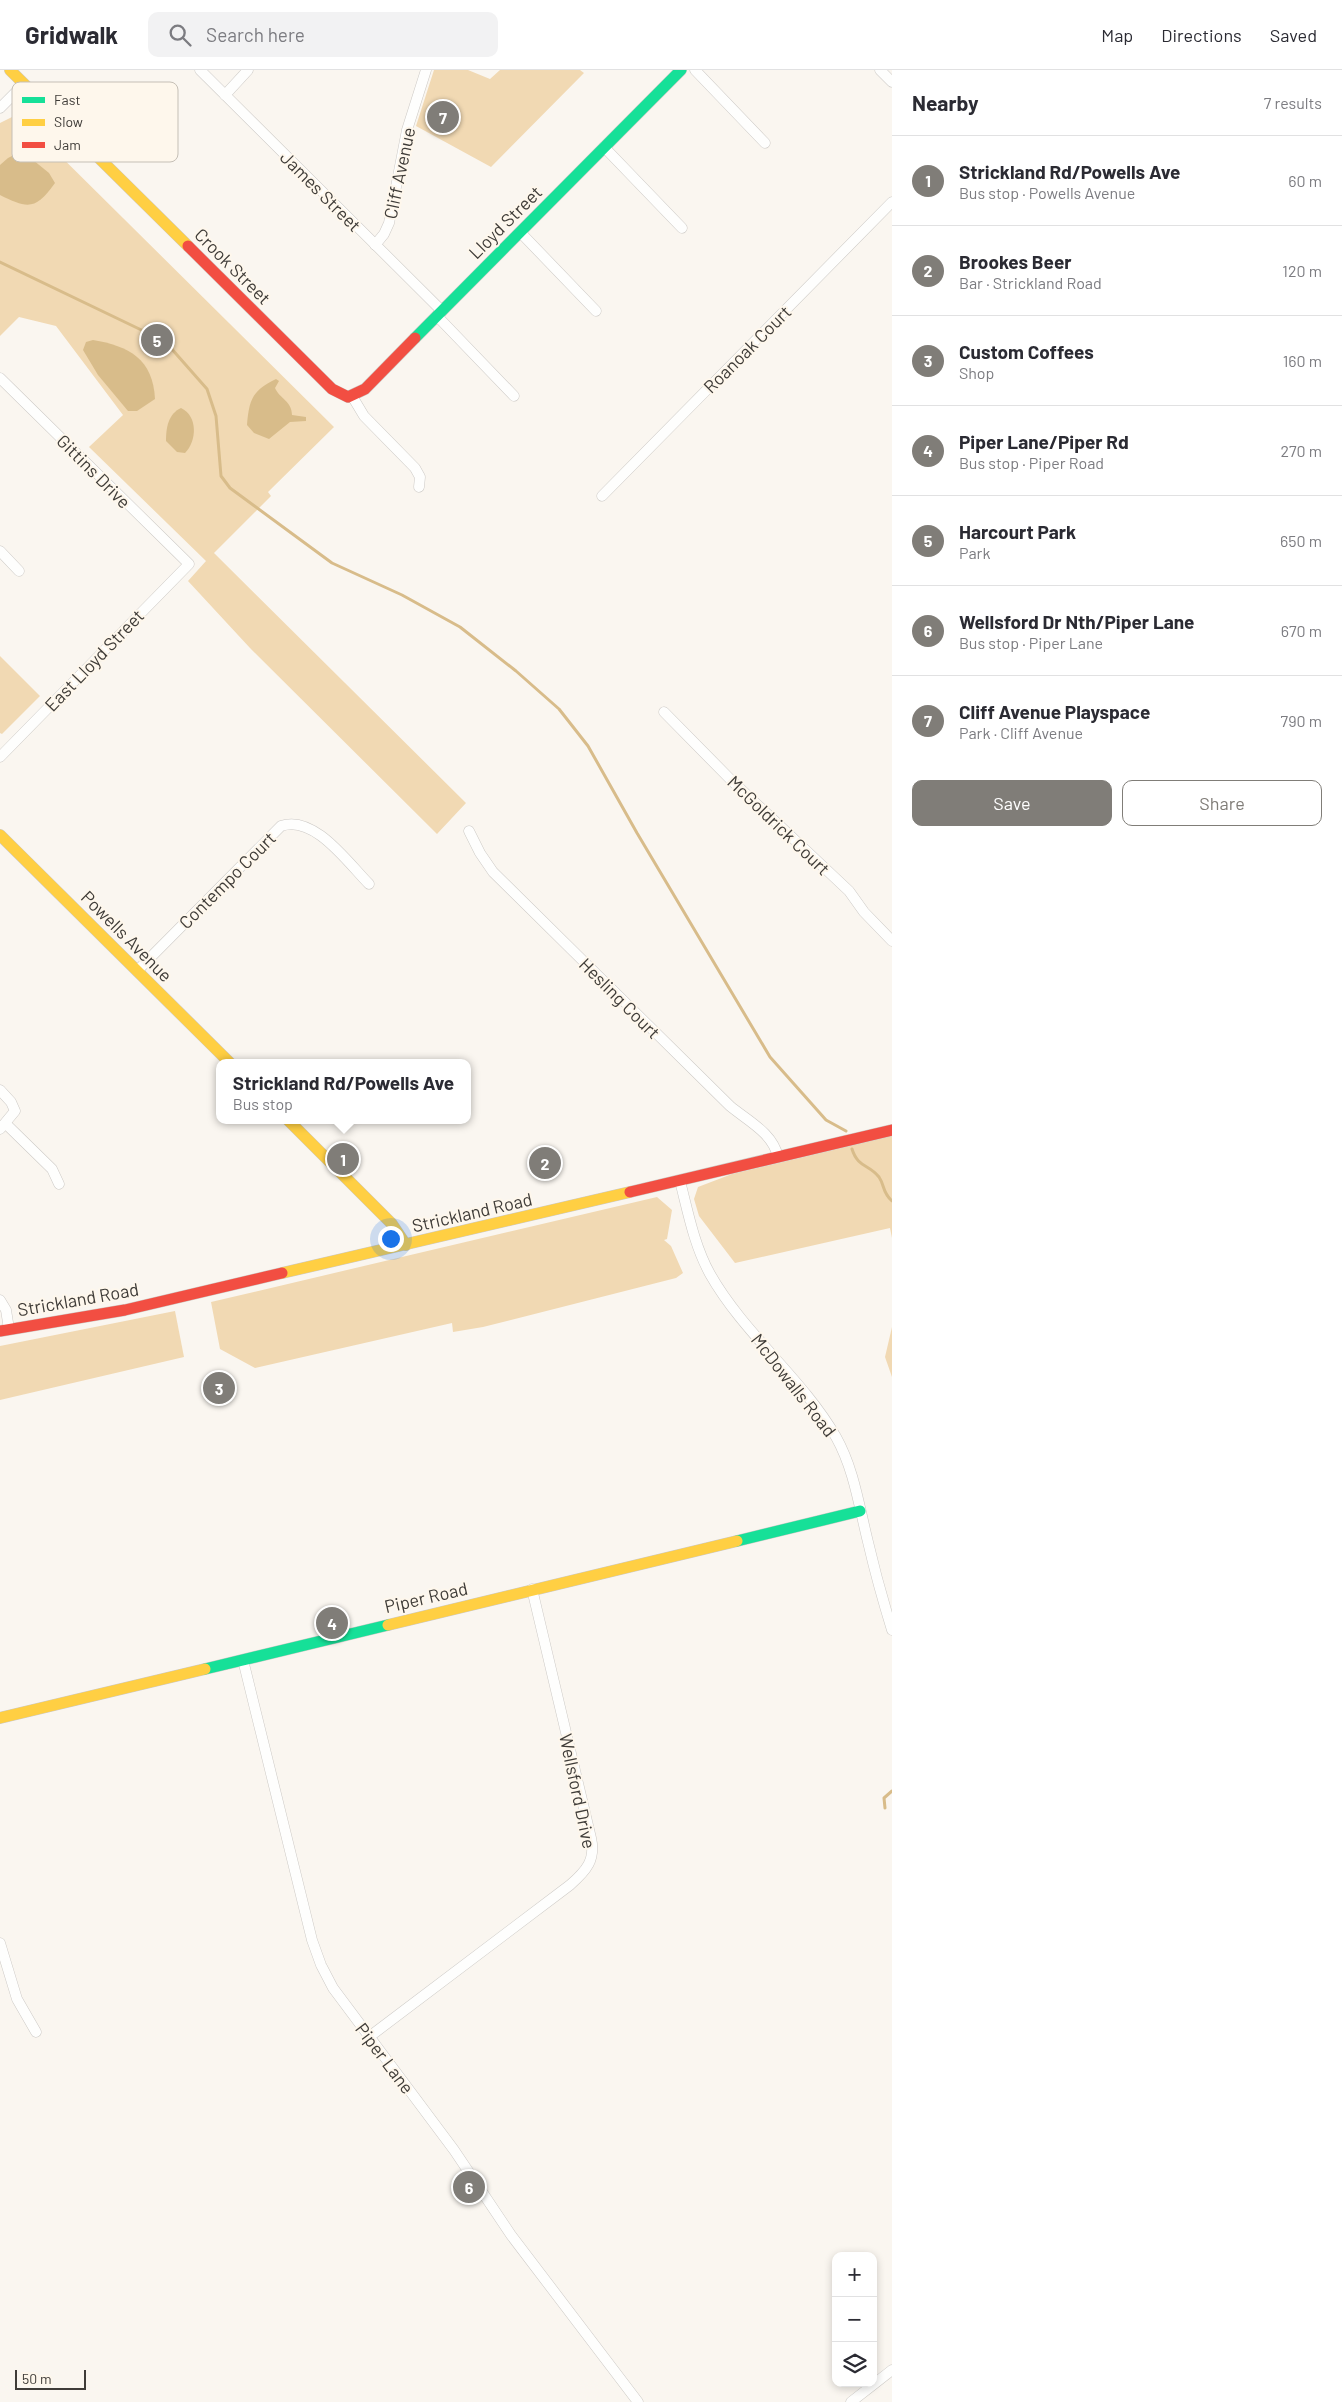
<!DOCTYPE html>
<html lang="en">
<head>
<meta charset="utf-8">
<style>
	:root { --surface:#fff; --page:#f2f2f3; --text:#2b2b33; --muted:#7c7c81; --line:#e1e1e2; --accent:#807d78 }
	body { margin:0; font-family:Barlow,sans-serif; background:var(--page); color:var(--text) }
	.controls { position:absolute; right:15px; bottom:15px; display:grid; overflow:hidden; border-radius:10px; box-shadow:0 2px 8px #0003 }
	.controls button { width:45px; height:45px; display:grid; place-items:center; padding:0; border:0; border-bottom:1px solid var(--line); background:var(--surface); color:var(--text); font:25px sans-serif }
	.scale { position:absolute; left:15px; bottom:12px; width:71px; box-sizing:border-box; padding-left:5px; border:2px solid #3f3c38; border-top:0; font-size:14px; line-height:18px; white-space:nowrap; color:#3f3c38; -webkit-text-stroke:4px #fef7ec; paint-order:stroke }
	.you { position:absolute; left:390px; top:1168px; width:18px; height:18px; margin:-12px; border:4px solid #fff; border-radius:50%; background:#1a73e8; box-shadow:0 0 0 8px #1a73e833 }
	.badge { display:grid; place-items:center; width:32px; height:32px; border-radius:50%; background:var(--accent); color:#fff; font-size:16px; font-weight:700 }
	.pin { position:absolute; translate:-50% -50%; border:2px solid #fff; box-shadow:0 1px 5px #0006 }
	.popup { position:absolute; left:216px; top:989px; width:255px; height:65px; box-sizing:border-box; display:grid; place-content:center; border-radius:10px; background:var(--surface); filter:drop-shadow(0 1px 4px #0005); font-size:16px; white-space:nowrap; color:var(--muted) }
	.popup b { font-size:19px; color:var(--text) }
	.popup::after { content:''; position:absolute; left:50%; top:100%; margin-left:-10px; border:10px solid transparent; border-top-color:var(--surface) }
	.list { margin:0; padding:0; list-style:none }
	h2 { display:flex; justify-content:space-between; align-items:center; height:65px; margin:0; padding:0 20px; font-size:21px }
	h2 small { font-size:16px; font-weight:400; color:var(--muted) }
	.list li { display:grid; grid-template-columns:32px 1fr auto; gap:15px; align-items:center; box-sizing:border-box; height:90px; padding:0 20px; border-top:1px solid var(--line) }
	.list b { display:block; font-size:19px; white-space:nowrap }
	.list p { margin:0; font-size:16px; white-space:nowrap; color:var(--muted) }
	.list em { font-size:16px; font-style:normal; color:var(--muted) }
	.actions { display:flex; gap:10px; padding:15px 20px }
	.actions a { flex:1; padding:11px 0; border:1px solid var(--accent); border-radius:10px; text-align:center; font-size:18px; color:var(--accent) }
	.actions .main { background:var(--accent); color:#fff }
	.icon { flex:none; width:28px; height:28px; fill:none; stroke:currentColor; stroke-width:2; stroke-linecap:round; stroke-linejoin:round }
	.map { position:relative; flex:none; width:892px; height:2332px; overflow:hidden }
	header { display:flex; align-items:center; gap:30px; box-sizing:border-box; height:70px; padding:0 25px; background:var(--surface); border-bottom:1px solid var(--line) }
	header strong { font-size:24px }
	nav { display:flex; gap:28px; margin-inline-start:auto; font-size:18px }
	.search { width:350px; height:45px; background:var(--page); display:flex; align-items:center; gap:12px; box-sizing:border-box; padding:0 18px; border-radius:10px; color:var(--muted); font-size:19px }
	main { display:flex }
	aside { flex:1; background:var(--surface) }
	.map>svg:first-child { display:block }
</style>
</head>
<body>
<header>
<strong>Gridwalk</strong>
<div class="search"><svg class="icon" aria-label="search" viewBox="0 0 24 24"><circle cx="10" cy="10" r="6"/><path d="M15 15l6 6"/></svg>Search here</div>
<nav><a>Map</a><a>Directions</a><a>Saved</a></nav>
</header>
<main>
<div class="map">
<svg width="892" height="2332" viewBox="0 0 892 2332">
	<rect width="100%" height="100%" fill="#faf6f0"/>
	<g fill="#f1d9b3">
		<polygon points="434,0 468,0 490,9 500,0 580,0 584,3 491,97 416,56"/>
		<polygon points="18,44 334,357 268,422 271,426 214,483 466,733 437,764 250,578 188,511 206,491 89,377 123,345 56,256 19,247 0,266 0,53"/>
		<polygon points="0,586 40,626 2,664 0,663"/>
		<polygon points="892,1066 892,1168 890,1158 735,1193 699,1146 694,1129 698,1117 732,1104"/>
		<polygon points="657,1127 672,1140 667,1169 664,1170 671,1176 683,1203 676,1208 483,1257 453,1262 452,1253 255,1298 220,1279 211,1232"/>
		<polygon points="175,1241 184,1287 0,1330 0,1276"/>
		<polygon points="892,1257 892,1307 885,1287"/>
	</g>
	<g fill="#d8bc8a">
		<path d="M22,81L49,103L55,113C36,140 28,139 0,125V95L8,88Z"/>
		<path d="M93,270C129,276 153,289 155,329L137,341H128L98,305L83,280L86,272Z"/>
		<path d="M276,309L279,311L275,318C280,329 292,331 292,345L306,347V351L290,352L269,369L254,363L247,355C249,329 253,320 276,309Z"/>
		<path d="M181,338C198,346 197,371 185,383L177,382L166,371C166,358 168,344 181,338Z"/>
	</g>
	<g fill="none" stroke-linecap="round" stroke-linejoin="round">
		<g stroke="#d8bc8a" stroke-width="3">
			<polyline points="0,192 156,267 170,277 207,319 216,346 221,406 230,418 332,493 402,525 460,557 516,601 559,639 588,676 637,763 770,987 826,1050 846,1061"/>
			<path d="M852,1079C858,1098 869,1094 879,1107C885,1116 882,1122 892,1131"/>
			<polyline points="885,1738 884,1728 892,1721"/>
		</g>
		<g stroke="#ccc9c5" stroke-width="11">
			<g id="street">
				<polyline points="200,0 442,241"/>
				<polyline points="695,0 765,73"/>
				<polyline points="880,0 892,12"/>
				<polyline points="225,25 248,0"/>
				<polyline points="0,38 24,14"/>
				<polyline points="604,77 682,158"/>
				<polyline points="520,162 596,241"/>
				<polyline points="375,175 384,164 389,153 407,60 426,0"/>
				<polyline points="437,246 514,326"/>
				<polyline points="0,308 189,494 0,687"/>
				<polyline points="352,326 364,346 415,398 420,407 419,417"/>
				<polyline points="602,426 892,132"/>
				<polyline points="0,481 19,501"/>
				<polyline points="664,642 730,709 849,821 864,842 892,871"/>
				<path d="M469,761L480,783L493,802L730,1036C748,1051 773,1063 778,1087"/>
				<path d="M137,901L281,756C314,744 348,793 369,814"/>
				<polyline points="0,1020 11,1032 15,1041 0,1059"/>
				<polyline points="6,1054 52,1099 59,1114"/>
				<path d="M680,1111C688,1142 694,1175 710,1204C744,1264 802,1308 836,1367C854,1399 859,1436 868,1472C875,1502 883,1531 892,1560"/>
				<polyline points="0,1230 6,1240 9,1259"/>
				<polyline points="243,1590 312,1870 321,1895 333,1918 454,2080 511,2165 638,2332"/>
				<polyline points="0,1873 17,1929 36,1962"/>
				<path d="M369,1967L570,1815C586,1801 596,1790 591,1768L532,1519"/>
				<polyline points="851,2332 892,2300"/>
			</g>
		</g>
		<g stroke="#ccc9c5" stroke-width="12">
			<g id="fast">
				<polyline points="415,268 681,0"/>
				<polyline points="737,1471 860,1441"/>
				<polyline points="205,1599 388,1555"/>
			</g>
		</g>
		<g stroke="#ccc9c5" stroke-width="12">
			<g id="slow">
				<polyline points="10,0 188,176"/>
				<polyline points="0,765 230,993"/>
				<polyline points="288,1050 392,1154 406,1175"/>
				<polyline points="282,1203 630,1122"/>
				<polyline points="388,1555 737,1471"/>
				<polyline points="0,1648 205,1599"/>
			</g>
		</g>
		<g stroke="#ccc9c5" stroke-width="12">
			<g id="jam">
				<polyline points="188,176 332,319 348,327 365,319 415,268"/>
				<polyline points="630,1122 892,1060"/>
				<polyline points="0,1261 125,1240 282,1203"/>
			</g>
		</g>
		<use href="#street" stroke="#fefefd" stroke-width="10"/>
		<use href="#fast" stroke="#16e098" stroke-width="11"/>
		<use href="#slow" stroke="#ffcf43" stroke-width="11"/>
		<use href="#jam" stroke="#f24e42" stroke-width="11"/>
	</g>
	<g text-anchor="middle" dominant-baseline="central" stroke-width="4" stroke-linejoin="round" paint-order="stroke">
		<g font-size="18" fill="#3f3c38" stroke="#fef7ec">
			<text transform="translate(399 103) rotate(-78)">Cliff Avenue</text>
			<text transform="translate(321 121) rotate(45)">James Street</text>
			<text transform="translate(505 152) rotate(-45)">Lloyd Street</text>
			<text transform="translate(233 196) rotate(45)">Crook Street</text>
			<text transform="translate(747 279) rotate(-45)">Roanoak Court</text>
			<text transform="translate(94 401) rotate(45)">Gittins Drive</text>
			<text transform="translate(94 590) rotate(-46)">East Lloyd Street</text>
			<text transform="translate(779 755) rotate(44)">McGoldrick Court</text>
			<text transform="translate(227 810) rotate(-45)">Contempo Court</text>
			<text transform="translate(127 866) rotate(45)">Powells Avenue</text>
			<text transform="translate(620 928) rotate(45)">Hesling Court</text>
			<text transform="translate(472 1142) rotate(-13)">Strickland Road</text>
			<text transform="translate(78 1229) rotate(-10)">Strickland Road</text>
			<text transform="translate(794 1315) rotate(52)">McDowalls Road</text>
			<text transform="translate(426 1527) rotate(-13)">Piper Road</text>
			<text transform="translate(578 1721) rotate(78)">Wellsford Drive</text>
			<text transform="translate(385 1988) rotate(53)">Piper Lane</text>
		</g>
	</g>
	<rect x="12" y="12" width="166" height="80" rx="8" fill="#fef7ec" stroke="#c5bfb6" stroke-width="1"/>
	<rect x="22" y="27" width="23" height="6" fill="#16e098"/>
	<rect x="22" y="49" width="23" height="7" fill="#ffcf43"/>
	<rect x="22" y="72" width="23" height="6" fill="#f24e42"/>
	<g font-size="14" fill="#3f3c38">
		<text x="54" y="35">Fast</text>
		<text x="54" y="57">Slow</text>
		<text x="54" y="80">Jam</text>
	</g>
</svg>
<div class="controls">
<button>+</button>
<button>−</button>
<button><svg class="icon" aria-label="layers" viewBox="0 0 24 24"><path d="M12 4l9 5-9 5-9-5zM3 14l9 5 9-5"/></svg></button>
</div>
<div class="scale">50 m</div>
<div class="you"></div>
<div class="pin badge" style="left:343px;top:1089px">1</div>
<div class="popup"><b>Strickland Rd/Powells Ave</b>Bus stop</div>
<div class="pin badge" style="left:545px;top:1093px">2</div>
<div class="pin badge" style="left:219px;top:1318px">3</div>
<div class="pin badge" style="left:332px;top:1553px">4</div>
<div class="pin badge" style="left:157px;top:270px">5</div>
<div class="pin badge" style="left:469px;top:2117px">6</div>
<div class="pin badge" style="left:443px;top:47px">7</div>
</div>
<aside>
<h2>Nearby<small>7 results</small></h2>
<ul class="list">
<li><span class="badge">1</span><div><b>Strickland Rd/Powells Ave</b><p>Bus stop · Powells Avenue</p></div><em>60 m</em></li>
<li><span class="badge">2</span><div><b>Brookes Beer</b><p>Bar · Strickland Road</p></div><em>120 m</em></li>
<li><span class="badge">3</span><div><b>Custom Coffees</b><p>Shop</p></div><em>160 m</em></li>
<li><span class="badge">4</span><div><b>Piper Lane/Piper Rd</b><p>Bus stop · Piper Road</p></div><em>270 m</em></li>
<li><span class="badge">5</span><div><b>Harcourt Park</b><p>Park</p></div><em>650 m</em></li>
<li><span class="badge">6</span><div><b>Wellsford Dr Nth/Piper Lane</b><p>Bus stop · Piper Lane</p></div><em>670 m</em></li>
<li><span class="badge">7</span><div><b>Cliff Avenue Playspace</b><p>Park · Cliff Avenue</p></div><em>790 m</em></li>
</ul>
<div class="actions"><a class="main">Save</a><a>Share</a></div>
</aside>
</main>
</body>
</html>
